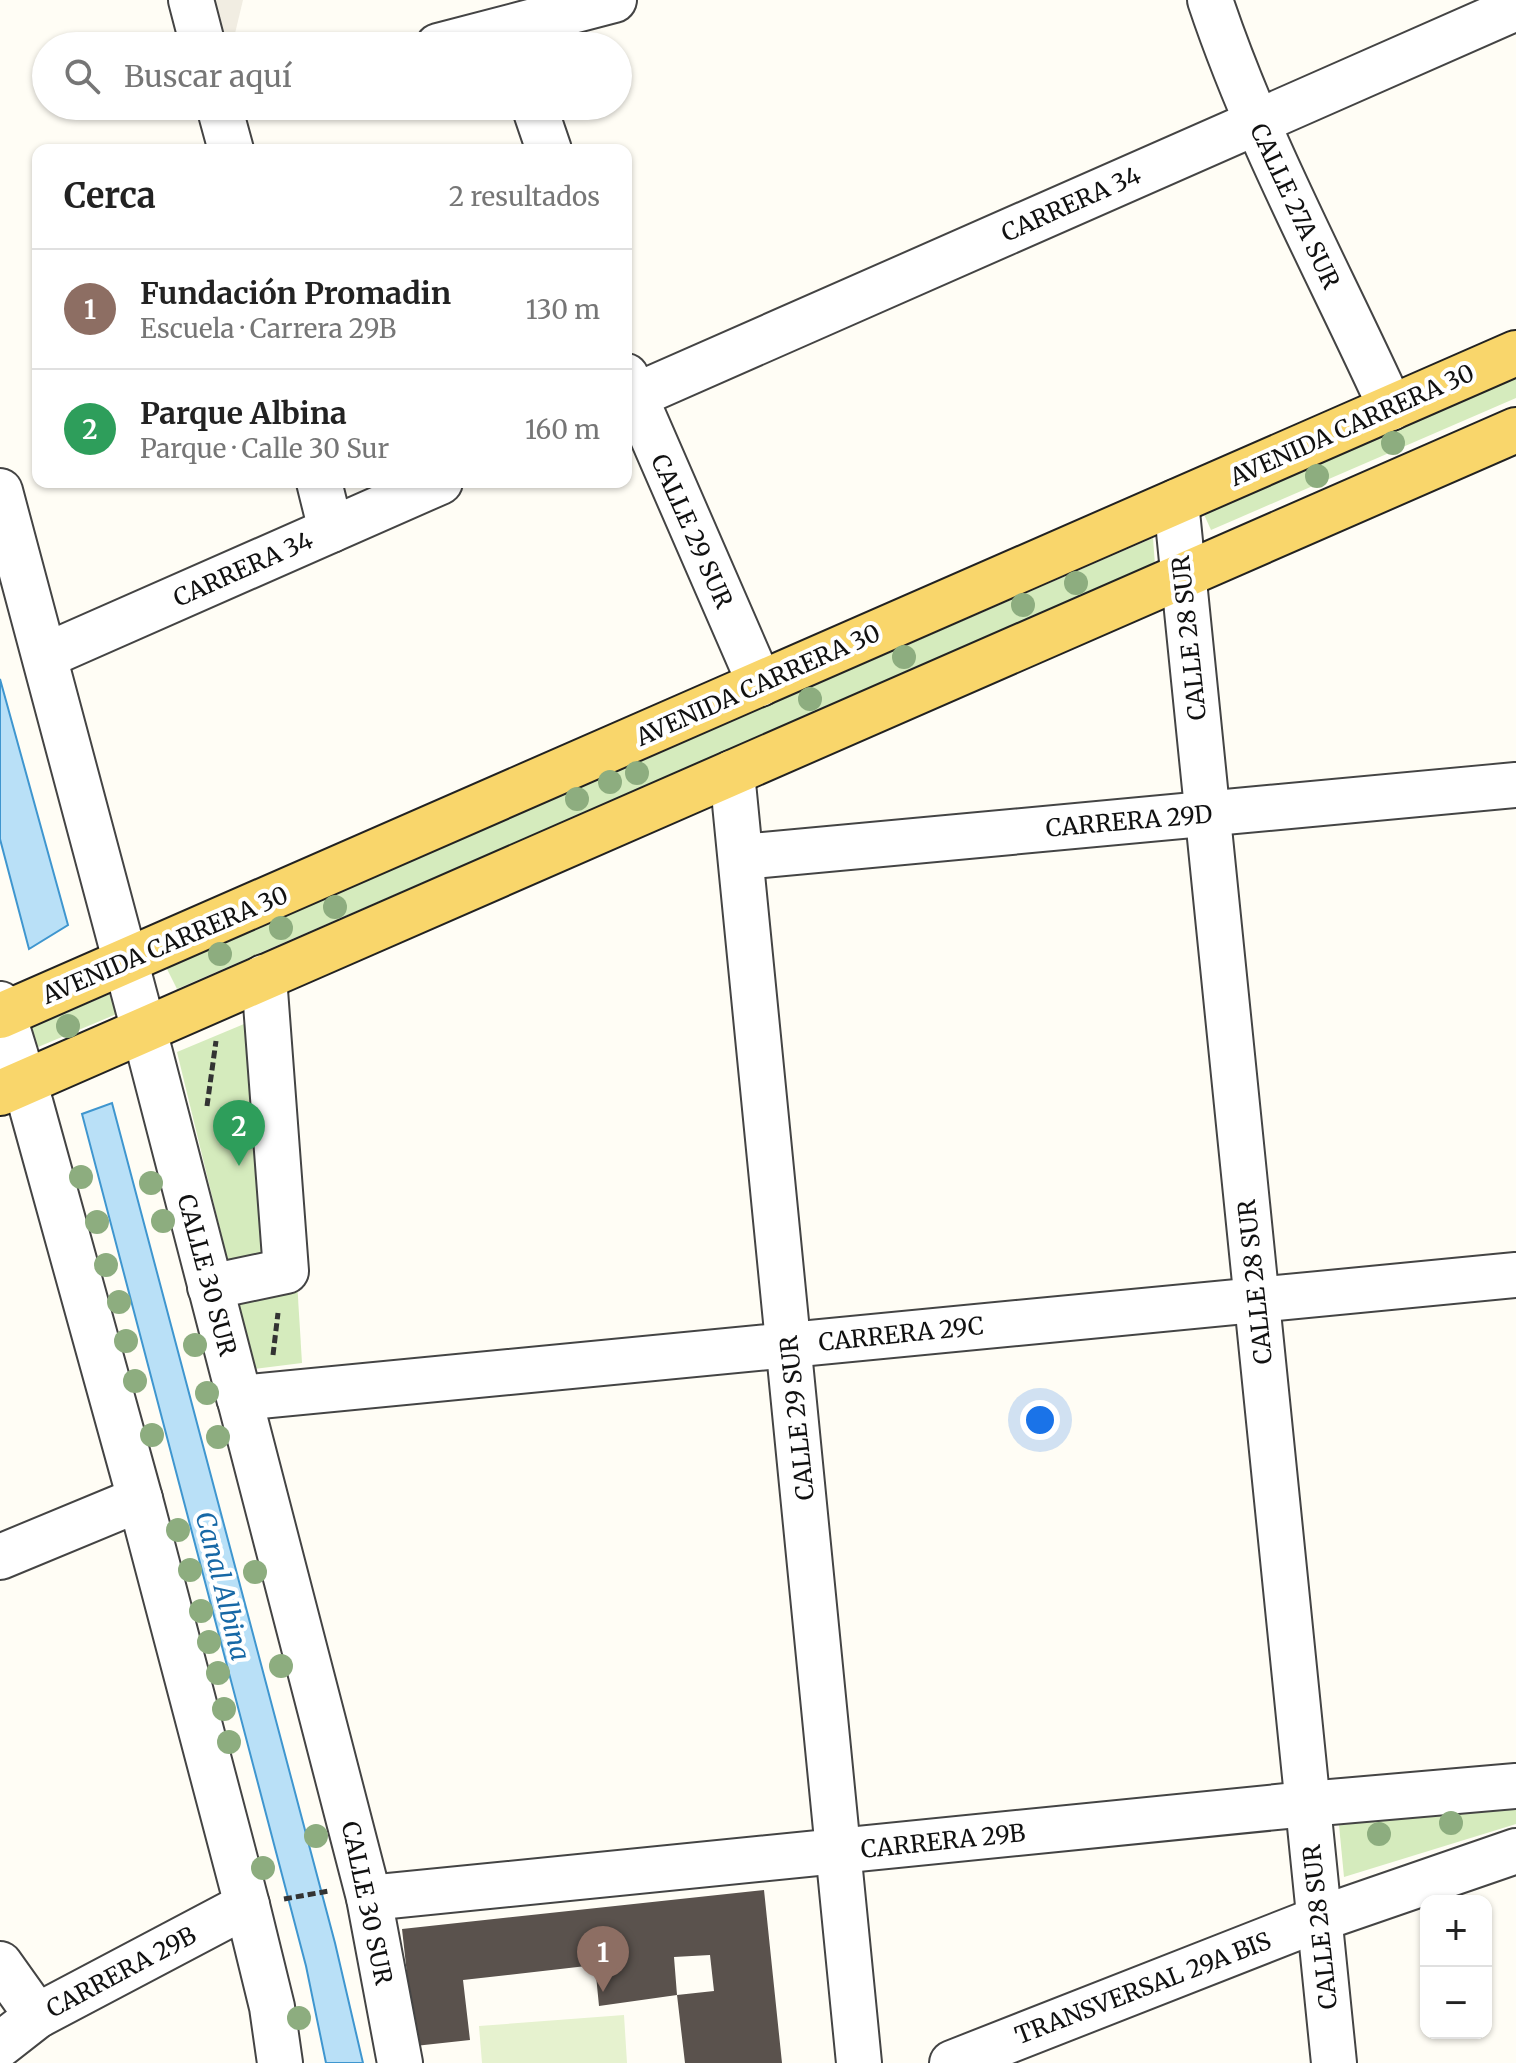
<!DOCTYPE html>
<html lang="es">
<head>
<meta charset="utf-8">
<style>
	:root { --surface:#fff; --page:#f2f2f2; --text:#222; --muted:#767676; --line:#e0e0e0; --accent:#b45309 }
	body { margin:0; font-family:Merriweather,serif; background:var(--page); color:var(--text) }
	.controls { position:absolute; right:24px; bottom:24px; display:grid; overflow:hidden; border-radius:16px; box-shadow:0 2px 6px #0004 }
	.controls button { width:72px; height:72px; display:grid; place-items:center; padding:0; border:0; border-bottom:2px solid var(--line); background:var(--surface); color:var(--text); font:40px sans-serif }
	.you { position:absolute; left:1040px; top:1420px; width:28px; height:28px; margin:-20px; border:6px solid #fff; border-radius:50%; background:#1a73e8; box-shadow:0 0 0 12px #1a73e833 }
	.badge { display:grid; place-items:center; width:52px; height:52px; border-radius:50%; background:var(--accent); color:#fff; font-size:26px; font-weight:700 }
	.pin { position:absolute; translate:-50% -66px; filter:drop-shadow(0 2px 4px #0008) }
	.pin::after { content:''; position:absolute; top:42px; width:28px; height:24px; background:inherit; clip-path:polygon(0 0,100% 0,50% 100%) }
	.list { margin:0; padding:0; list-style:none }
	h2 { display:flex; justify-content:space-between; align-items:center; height:104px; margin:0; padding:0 32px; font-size:34px }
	h2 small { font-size:26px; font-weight:400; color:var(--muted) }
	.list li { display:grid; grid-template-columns:52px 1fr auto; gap:24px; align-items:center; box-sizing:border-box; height:120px; padding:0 32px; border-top:2px solid var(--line) }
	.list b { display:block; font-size:30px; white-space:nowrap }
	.list p { margin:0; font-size:26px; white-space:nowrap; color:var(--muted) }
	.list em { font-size:26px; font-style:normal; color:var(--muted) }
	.icon { flex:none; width:44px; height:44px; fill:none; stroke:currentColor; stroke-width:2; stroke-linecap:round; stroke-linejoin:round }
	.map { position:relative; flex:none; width:1516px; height:2063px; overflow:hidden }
	.search { position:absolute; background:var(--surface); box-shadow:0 2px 6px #0004; left:32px; top:32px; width:600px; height:88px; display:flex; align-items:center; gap:20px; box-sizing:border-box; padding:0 28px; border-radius:44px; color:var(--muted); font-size:30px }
	.panel { position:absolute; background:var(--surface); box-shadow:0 2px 6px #0004; left:32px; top:144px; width:600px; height:344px; border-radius:16px }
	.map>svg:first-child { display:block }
</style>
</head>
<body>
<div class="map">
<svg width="1516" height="2063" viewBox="0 0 1516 2063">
	<rect width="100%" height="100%" fill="#fffdf5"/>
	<g fill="#d5ebbd">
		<polygon points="1516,374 1516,398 1211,530 1202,510"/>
		<polygon points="1153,538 1155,565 177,989 166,967"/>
		<polygon points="110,994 119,1013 31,1050 25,1030"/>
		<polygon points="261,1017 297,1281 302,1363 254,1369 177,1052"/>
		<polygon points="1516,1806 1516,1824 1344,1877 1339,1825"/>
	</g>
	<polygon fill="#e6f2cf" points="624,2015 627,2063 482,2063 479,2026"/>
	<polygon fill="#f1ede2" points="209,0 243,0 232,46 219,46"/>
	<g fill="#b9e0f7" stroke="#3f96cf" stroke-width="2">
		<polygon points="0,679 68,925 29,949 0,839"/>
		<polygon points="112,1103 335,1943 363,2063 326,2063 306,1966 82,1114"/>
	</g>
	<polygon fill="#5a524d" points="764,1890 782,2063 685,2063 677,1995 714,1991 710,1955 674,1957 677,1995 599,2006 595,1965 463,1980 470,2040 415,2046 402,1929"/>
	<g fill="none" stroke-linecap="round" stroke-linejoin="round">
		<g stroke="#444" stroke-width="48">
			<g id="minor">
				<polyline points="191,0 203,46"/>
				<path d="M1210,0C1257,141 1329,272 1391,408"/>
				<polyline points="438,46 614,0"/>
				<polyline points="219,106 231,150"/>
				<polyline points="534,106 549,150"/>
				<polyline points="626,376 760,684"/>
				<polyline points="626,400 1516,8"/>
				<polyline points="319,482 331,530"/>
				<polyline points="0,491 150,1053 369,1898 400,2063"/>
				<polyline points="1176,502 1334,2063"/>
				<polyline points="45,656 440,482"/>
				<polyline points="732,773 859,2063"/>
				<polyline points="742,857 1516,785"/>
				<polyline points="0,1004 31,1105 140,1499 247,1905 272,2007 280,2063"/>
				<polyline points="210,1287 286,1271 264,977"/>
				<polyline points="239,1398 1516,1275"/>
				<polyline points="0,1557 140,1499"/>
				<polyline points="369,1898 1307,1804 1516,1786"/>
				<polyline points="0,1964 37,2016"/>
				<polyline points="0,2045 37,2016 247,1905"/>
				<polyline points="952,2063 1319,1919 1516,1851"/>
			</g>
		</g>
		<g stroke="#222" stroke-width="48">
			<g id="major">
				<polyline points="0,1016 1516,353"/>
				<polyline points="0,1093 1516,430"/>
			</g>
		</g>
		<g stroke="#333" stroke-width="5" stroke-dasharray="8 4" stroke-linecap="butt">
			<polyline points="207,1106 216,1041"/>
			<polyline points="273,1355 278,1313"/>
			<polyline points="284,1899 329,1891"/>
		</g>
		<use href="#minor" stroke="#fff" stroke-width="44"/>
		<use href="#major" stroke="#f9d66b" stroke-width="44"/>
	</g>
	<g fill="#8dad7f">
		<circle cx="1393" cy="443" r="12"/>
		<circle cx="1317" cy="476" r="12"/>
		<circle cx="1076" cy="583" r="12"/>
		<circle cx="1023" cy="605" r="12"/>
		<circle cx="904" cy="657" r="12"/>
		<circle cx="810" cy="699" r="12"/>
		<circle cx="637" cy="773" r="12"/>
		<circle cx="610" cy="782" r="12"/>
		<circle cx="577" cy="799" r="12"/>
		<circle cx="335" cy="907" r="12"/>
		<circle cx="281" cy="928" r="12"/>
		<circle cx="220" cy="954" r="12"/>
		<circle cx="68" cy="1026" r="12"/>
		<circle cx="81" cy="1177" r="12"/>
		<circle cx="151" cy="1183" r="12"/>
		<circle cx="163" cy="1221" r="12"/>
		<circle cx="97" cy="1222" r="12"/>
		<circle cx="106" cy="1265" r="12"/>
		<circle cx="119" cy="1302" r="12"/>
		<circle cx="126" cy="1341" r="12"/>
		<circle cx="195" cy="1345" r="12"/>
		<circle cx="135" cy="1381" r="12"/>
		<circle cx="207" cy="1393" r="12"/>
		<circle cx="152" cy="1435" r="12"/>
		<circle cx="218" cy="1437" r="12"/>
		<circle cx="178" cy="1530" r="12"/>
		<circle cx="190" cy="1570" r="12"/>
		<circle cx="255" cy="1572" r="12"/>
		<circle cx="201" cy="1611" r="12"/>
		<circle cx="209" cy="1642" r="12"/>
		<circle cx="281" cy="1666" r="12"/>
		<circle cx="218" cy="1673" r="12"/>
		<circle cx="224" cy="1709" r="12"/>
		<circle cx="229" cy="1742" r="12"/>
		<circle cx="1451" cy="1823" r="12"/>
		<circle cx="1379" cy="1834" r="12"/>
		<circle cx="316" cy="1836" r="12"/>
		<circle cx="263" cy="1868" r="12"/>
		<circle cx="299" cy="2018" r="12"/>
	</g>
	<g text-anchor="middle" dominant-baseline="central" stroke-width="8" stroke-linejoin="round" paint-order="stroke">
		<g font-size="24" fill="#111" stroke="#fff">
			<text transform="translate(1071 204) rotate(-24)">CARRERA 34</text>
			<text transform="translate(1295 206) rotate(65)">CALLE 27A SUR</text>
			<text transform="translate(1352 425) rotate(-24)">AVENIDA CARRERA 30</text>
			<text transform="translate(692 531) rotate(66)">CALLE 29 SUR</text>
			<text transform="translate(243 569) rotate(-24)">CARRERA 34</text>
			<text transform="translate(1189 638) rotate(-96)">CALLE 28 SUR</text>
			<text transform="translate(758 685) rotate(-24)">AVENIDA CARRERA 30</text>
			<text transform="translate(1129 821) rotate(-5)">CARRERA 29D</text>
			<text transform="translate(165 945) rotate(-23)">AVENIDA CARRERA 30</text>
			<text transform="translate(207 1275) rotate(75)">CALLE 30 SUR</text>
			<text transform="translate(1255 1282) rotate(-96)">CALLE 28 SUR</text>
			<text transform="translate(901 1334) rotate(-6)">CARRERA 29C</text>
			<text transform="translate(797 1418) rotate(-96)">CALLE 29 SUR</text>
			<text transform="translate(943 1841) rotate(-6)">CARRERA 29B</text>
			<text transform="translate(367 1903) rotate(78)">CALLE 30 SUR</text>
			<text transform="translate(1320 1927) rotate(-96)">CALLE 28 SUR</text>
			<text transform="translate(121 1972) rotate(-28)">CARRERA 29B</text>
			<text transform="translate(1143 1988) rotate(-21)">TRANSVERSAL 29A BIS</text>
		</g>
		<g font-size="26" font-style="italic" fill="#1768a6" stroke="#fff">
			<text transform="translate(223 1586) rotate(76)">Canal Albina</text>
		</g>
	</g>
</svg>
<div class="controls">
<button>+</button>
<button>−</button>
</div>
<div class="you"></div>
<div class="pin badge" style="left:603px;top:1992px;background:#8d6e63">1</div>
<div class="pin badge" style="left:239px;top:1166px;background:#2e9e5b">2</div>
<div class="search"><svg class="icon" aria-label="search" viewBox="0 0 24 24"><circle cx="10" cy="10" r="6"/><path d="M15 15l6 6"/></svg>Buscar aquí</div>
<section class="panel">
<h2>Cerca<small>2 resultados</small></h2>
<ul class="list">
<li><span class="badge" style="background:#8d6e63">1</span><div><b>Fundación Promadin</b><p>Escuela · Carrera 29B</p></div><em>130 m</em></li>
<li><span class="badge" style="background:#2e9e5b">2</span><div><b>Parque Albina</b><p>Parque · Calle 30 Sur</p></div><em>160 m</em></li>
</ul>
</section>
</div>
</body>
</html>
